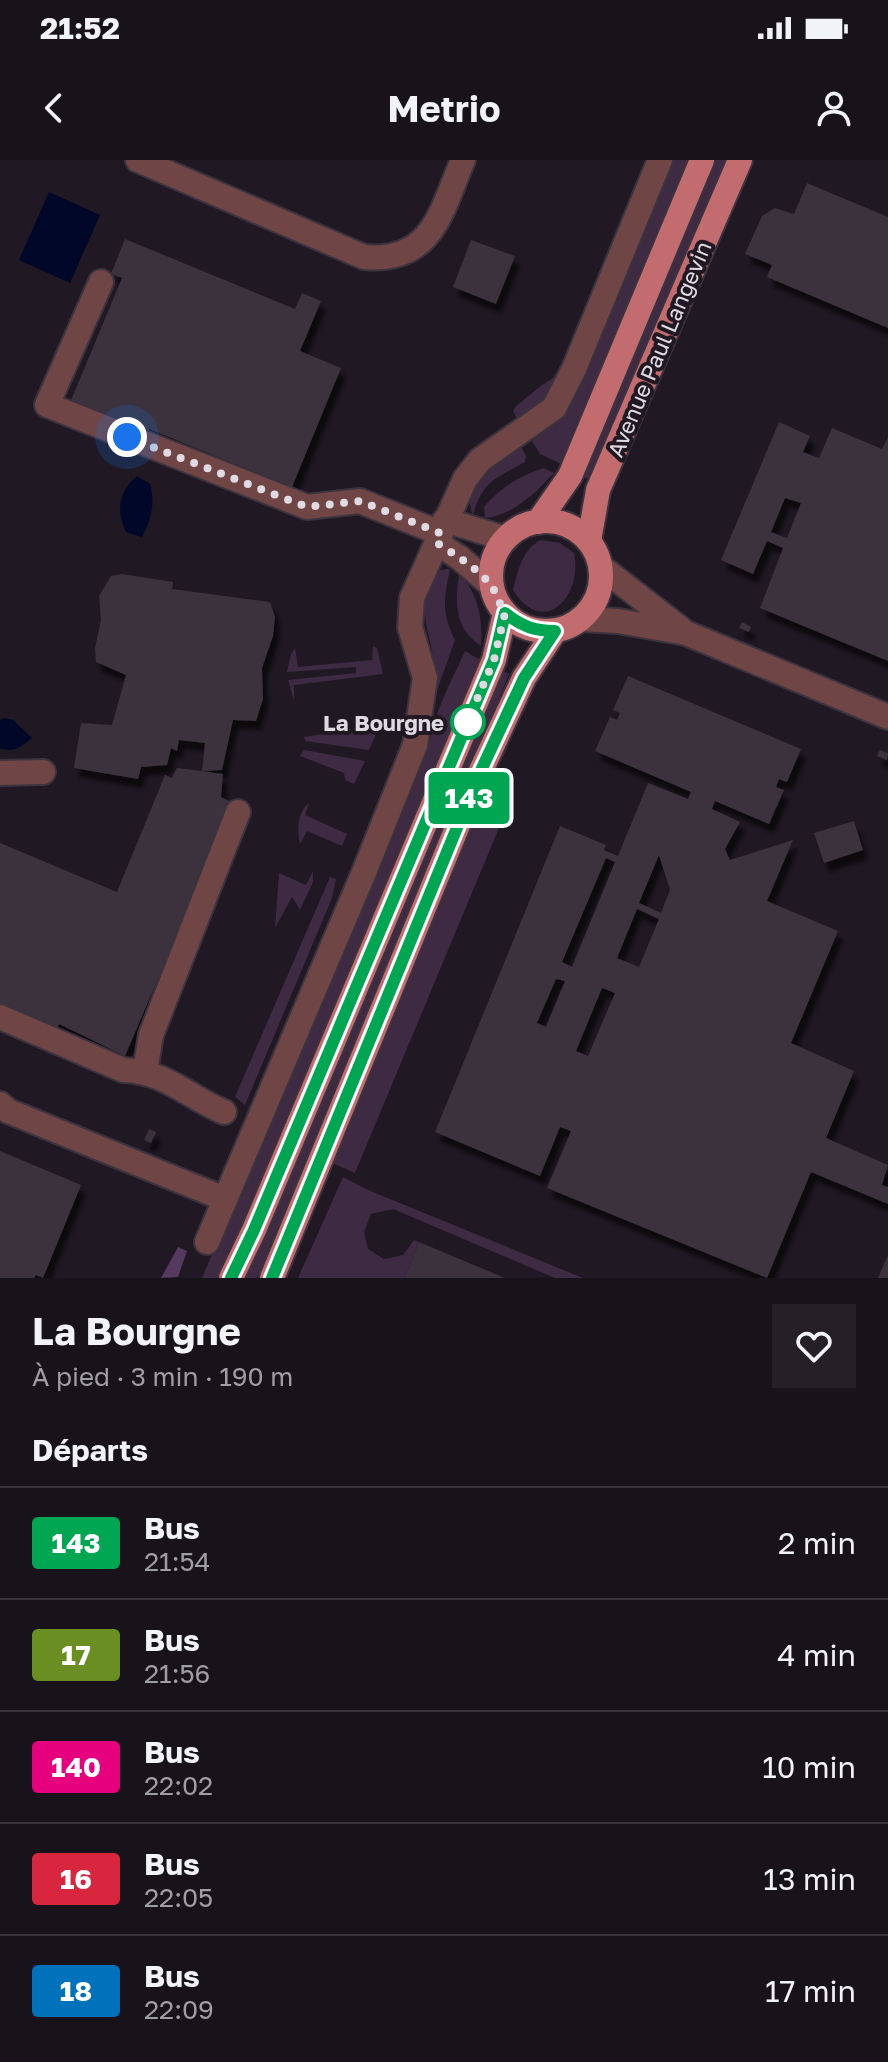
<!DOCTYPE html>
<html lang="fr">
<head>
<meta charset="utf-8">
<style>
  body { margin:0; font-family:"Golos Text",sans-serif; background:#252027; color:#f1f3f6; height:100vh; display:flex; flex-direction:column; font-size:30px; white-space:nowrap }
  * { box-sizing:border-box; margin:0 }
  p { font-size:26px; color:#9f9ea2 }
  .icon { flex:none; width:44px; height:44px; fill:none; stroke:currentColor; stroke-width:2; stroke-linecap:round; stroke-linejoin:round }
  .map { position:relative; height:1118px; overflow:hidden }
  .panel { display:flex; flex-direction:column; background:#18121a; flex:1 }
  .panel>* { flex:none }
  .badge { padding:0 16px; border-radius:6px; font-size:28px; line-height:52px }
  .you { position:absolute; width:40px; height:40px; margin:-20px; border:6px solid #fff; border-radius:50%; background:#1a73e8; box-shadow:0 0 0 12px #1a73e833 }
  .map>.badge { position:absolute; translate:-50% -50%; box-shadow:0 0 0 4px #fff }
  h2 { padding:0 32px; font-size:30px; line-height:72px }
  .round { display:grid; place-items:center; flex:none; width:84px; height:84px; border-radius:0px; background:#252027 }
  .headline { display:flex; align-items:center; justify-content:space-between; height:136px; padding:0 32px }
  h1 { font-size:38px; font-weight:700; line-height:60px }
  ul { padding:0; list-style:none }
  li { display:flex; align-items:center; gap:24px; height:112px; padding:0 32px; border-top:2px solid #363239 }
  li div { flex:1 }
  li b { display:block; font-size:30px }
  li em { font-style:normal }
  li .badge { min-width:88px; font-weight:700; text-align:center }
  .status { display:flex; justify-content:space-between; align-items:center; height:56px; padding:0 40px; background:#18121a; direction:ltr }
  .status svg { height:22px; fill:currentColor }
  header { display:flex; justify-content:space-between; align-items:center; height:104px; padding:0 32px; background:#18121a; font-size:36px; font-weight:700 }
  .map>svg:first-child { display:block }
  .green { fill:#3e2a43 }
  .forest { fill:#56395f }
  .water { fill:#000728 }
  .building { fill:#3b323e; fill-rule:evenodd; filter:url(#shadow) }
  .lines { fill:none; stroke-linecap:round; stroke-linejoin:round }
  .minor-casing { stroke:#3b333e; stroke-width:28 }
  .major-casing { stroke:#3b333e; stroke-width:28 }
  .minor { stroke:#6f4546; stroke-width:24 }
  .major { stroke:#c36c6f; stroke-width:24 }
  .line-casing { stroke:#fff; stroke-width:18 }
  .line { stroke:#00a651; stroke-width:12 }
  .walk { stroke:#e0dbe2; stroke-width:8; stroke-dasharray:0 14.4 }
  .stop-dot { fill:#fff; stroke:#00a651; stroke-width:4 }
  .labels { text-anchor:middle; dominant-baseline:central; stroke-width:8; stroke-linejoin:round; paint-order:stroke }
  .street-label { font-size:22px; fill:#e0dbe2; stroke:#201823 }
  .stop-label { font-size:22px; font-weight:bold; fill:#e0dbe2; stroke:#201823; text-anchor:end }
</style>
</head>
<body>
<div class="status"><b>21:52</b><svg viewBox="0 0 49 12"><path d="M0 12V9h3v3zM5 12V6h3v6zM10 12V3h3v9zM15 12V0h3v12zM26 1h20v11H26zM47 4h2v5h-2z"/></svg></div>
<header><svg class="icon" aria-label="back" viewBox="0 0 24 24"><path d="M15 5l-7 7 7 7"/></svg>Metrio<svg class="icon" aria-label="person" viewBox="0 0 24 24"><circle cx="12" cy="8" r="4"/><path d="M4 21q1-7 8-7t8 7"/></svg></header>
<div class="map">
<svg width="888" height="1118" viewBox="0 0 888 1118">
  <defs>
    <filter id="shadow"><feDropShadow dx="5" dy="9" stdDeviation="2" flood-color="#0009"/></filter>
  </defs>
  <rect width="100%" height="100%" fill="#201823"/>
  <!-- green -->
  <g class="green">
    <path d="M671,0H689L561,304L540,294L530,278Z"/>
    <path d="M713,0H729L589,319L582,317Z"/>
    <path d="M557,216L544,240L517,259L513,251L515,247L542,225Z"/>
    <path d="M521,286L526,296L525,302C495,319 483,320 473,355C458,319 496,302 521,286Z"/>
    <path d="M544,308L554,313C534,334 515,354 485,358L484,347C500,328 520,315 544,308Z"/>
    <path d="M541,380L560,383L574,393C583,436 544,479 513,430C518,411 522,389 541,380Z"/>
    <path d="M450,409C444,438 441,452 455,480L436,533C435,522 435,511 434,501C428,464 414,443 440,410Z"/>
    <path d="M459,414C478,431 483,461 481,486C454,468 455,443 459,414Z"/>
    <path d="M373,486L377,488L383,514L294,525V540L288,520L356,513V507L287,512L291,494L295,488L298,507L372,500Z"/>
    <path d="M465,491L480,500L465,541L221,1118H202L433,571C436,548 455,514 465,491Z"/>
    <path d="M503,511L509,514L257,1118H240L380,802Z"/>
    <path d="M380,565L369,590L305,581L304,577Z"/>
    <path d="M304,590L365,601L354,624L345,620L344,613L300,596Z"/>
    <path d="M309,643L305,655L347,674L342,686L307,671L300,684C297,671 297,652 309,643Z"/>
    <path d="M495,652L504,656L355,1013L330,1002L473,660Z"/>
    <path d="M313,711V722L300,750L292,737L275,768L279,713L306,725Z"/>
    <path d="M330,717L336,719L332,738L245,945L235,937Z"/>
    <path d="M343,1017L368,1030L583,1118H555L393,1049L371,1054L364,1072L368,1089L384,1099L403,1095L414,1080L419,1082L405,1118H298Z"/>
  </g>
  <!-- forest -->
  <path class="forest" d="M178,1087L187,1091L178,1117L161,1118Z"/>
  <!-- water -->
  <g class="water">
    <path d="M49,32L100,55L70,123L19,100Z"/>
    <path d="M137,316L150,324C155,343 152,359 142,377L126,372C116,351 118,332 137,316Z"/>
    <path d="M4,558L13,560L32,578C22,586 13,594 0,588V560Z"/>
  </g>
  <!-- building -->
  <g class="building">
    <path d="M807,23L888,57V168L767,117L772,105L745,94L762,56L775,48L794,54Z"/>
    <path d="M125,79L295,149L302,133L321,141L300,191L341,208L292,327L149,269L146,277L69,245L122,118L111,114Z"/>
    <path d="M471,80L515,96L496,144L453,127Z"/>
    <path d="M779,262L810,276L803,292L819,298L832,268L882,289L888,277V501L760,448L783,388L767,381L753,414L721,400ZM785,338L801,343L787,378L771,372Z"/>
    <path d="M122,414L173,422L172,429L270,442L275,457L273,476L262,508L263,539L256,561L233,560L222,610L202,611L223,614L221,637L233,643L125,896L59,864L54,876L0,854V683L117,732L165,615L172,618L177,608L202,611L205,583L179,580L177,591L171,588L167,605L141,607L138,619L74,608L81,563L112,565L126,515L96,502L95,488L101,460L99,436L111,416Z"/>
    <path d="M742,462L751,467L749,472L739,468Z"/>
    <path d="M628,516L801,589L787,622L779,619L776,627L784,630L769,664L715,641L712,649L740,662L725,689L730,700L793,680L767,741L838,771L791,883L854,911L826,978L888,1005L882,1025L888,1027V1044L811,1012L767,1118L547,1028L571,971L560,967L540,1016L435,972L560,666L606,685L604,690L618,696L648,623L688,639L691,632L595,591L610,557L617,560L620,553L613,550ZM659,695L670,730L661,753L639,743ZM606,698L615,702L572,807L562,802ZM637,749L659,759L639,807L617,798ZM556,819L565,821L546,867L537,863ZM602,828L615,833L588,896L576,891Z"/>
    <path d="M880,590L888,593L887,600L877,596Z"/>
    <path d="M854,661L863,690L824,703L814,673Z"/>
    <path d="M149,969L156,972L151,983L144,980Z"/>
    <path d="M0,991L81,1025L43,1118L36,1115L34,1118H0Z"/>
    <path d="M419,1082L505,1118H405Z"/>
    <path d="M888,1095V1118H878Z"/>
  </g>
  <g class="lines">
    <defs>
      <g id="minor">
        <path d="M138,0L364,97C433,103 441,51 463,0"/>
        <path d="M101,122L47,245L307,347L360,341L440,373"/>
        <path d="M445,360L506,379"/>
        <path d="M437,383L460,398L491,425"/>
        <path d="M601,407L681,469"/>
        <path d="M581,459L618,461L686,473L888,557"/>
        <path d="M0,613L43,612"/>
        <path d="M0,857L123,910C165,911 188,937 224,952"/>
        <path d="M145,911L151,875L238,652"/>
        <path d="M0,944L8,951L225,1039"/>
        <path d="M207,1082L365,710L415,585L425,518L410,467L412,438L465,319L480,300L554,248L574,209L660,0"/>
      </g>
      <g id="major">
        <circle cx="546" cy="416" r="55"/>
        <path d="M538,362L570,316L702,0"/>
        <path d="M589,381L598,330L740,0"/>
        <path d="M231,1118L254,1070L494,500L505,453"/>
        <path d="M272,1118L477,619L524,518L555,471"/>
      </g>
    </defs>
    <!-- minor casing -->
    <use href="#minor" class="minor-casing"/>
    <!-- major casing -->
    <use href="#major" class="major-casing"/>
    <!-- minor -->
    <use href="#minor" class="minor"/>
    <!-- major -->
    <use href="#major" class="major"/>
  </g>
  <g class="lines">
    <defs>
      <path id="line" d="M231,1118L254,1070L494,500L505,453C521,466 534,471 555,471L524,518L477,619L272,1118"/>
    </defs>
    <!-- line casing -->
    <use href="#line" class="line-casing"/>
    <!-- line -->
    <use href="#line" class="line"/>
    <!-- walk -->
    <path class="walk" d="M127,277L307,347L360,341L440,373L437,383C454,394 476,407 490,424C496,431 499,444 505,453L494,500L465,567L468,562"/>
  </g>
  <!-- markers -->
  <circle class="stop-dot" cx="468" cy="562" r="16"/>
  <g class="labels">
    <!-- street labels -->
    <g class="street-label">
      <text transform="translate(659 189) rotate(-67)">Avenue Paul Langevin</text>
    </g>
    <!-- stop labels -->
    <g class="stop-label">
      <text x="444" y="562">La Bourgne</text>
    </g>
  </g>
</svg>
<div class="you" style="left:127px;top:277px"></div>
<b class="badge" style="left:469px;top:638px;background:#00a651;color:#fff">143</b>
</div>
<section class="panel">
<div class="headline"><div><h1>La Bourgne</h1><p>À pied · 3 min · 190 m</p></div><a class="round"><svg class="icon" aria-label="heart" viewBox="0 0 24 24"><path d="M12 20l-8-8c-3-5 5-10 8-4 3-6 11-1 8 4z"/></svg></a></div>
<h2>Départs</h2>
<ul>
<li><span class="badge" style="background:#00a651;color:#fff">143</span><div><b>Bus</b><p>21:54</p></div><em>2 min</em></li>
<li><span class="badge" style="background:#6b8e23;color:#fff">17</span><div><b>Bus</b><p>21:56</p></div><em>4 min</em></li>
<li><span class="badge" style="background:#e6007e;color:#fff">140</span><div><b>Bus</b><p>22:02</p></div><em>10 min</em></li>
<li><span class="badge" style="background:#d7263d;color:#fff">16</span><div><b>Bus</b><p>22:05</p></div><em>13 min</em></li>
<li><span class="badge" style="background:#0072bc;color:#fff">18</span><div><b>Bus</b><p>22:09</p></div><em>17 min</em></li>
</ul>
</section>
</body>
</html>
